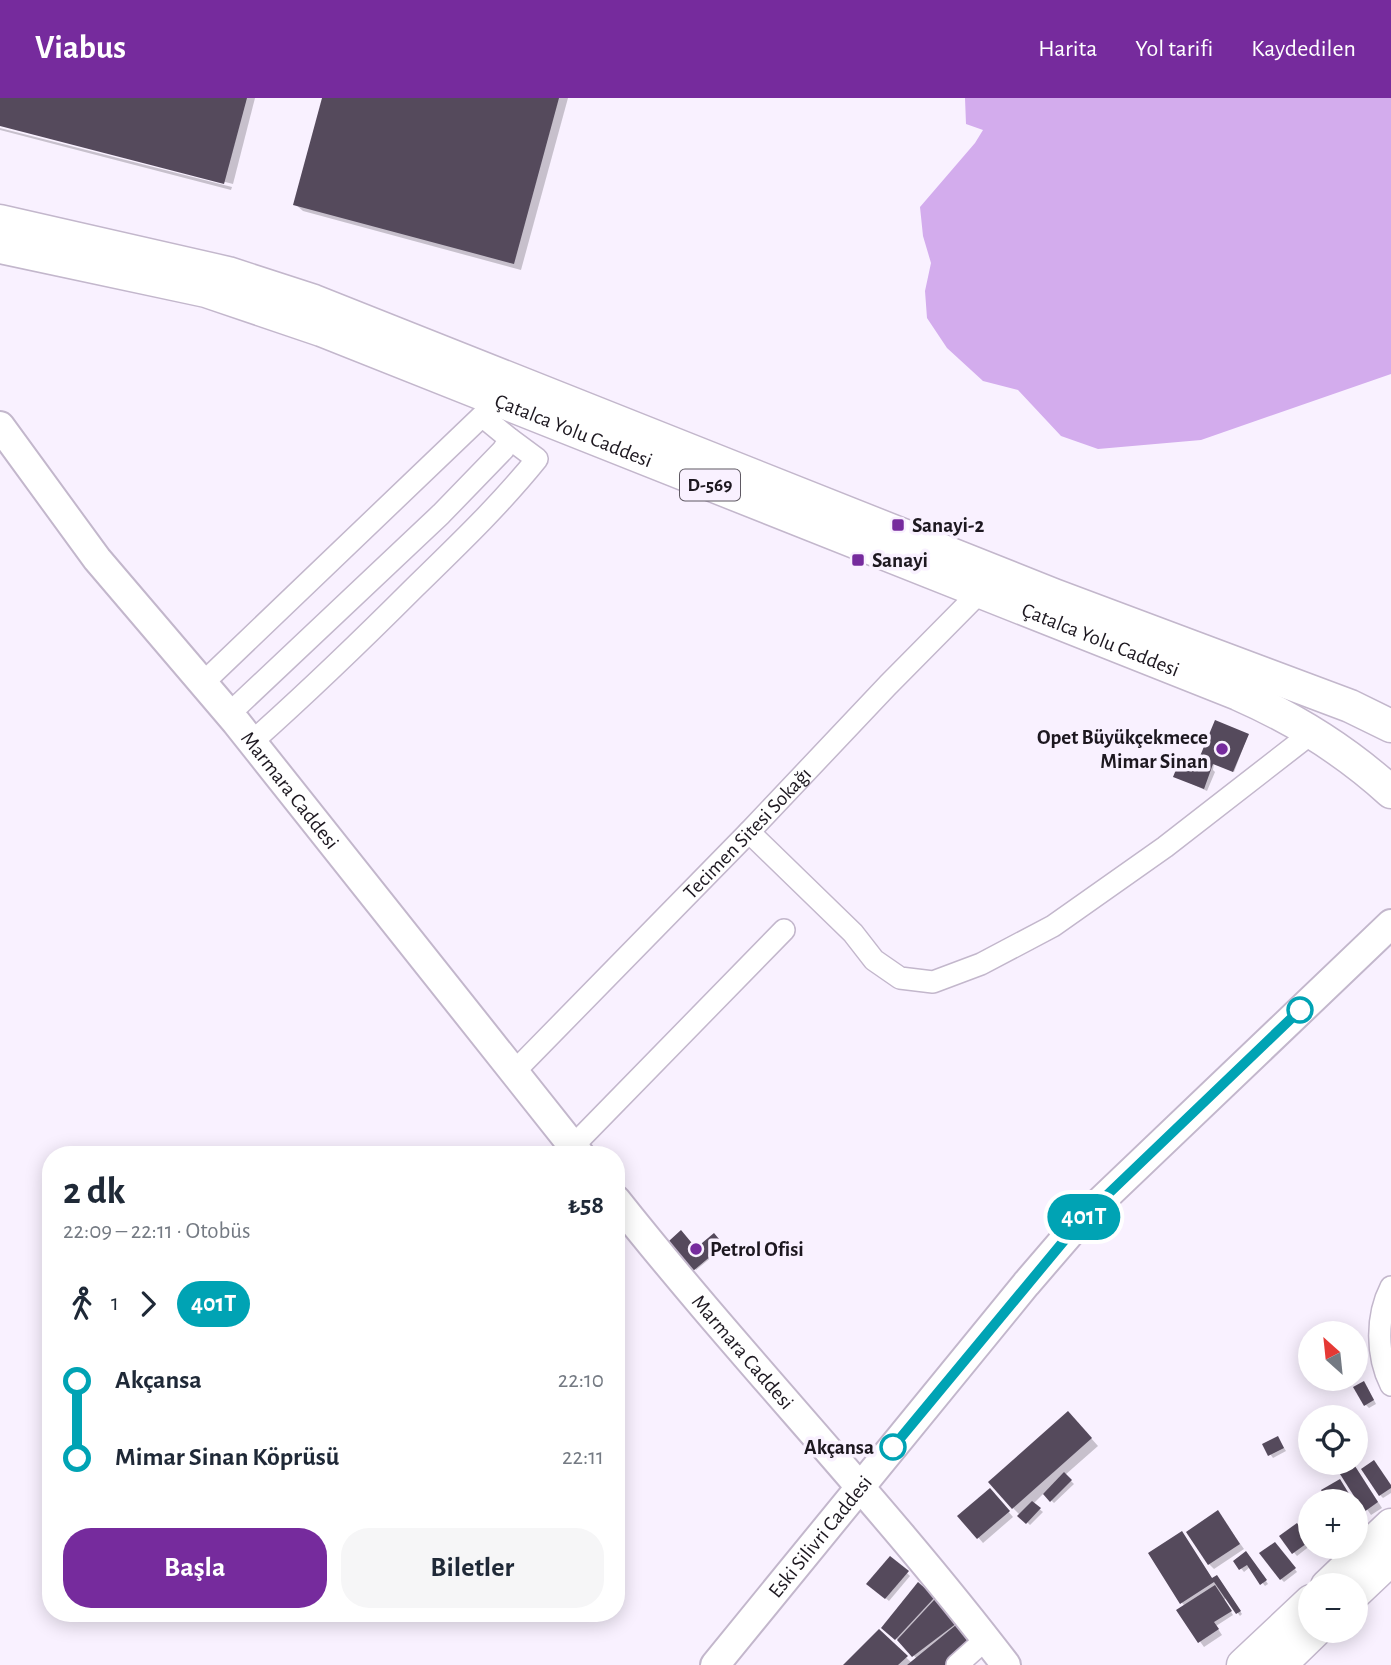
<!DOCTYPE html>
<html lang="tr">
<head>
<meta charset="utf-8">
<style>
  body { margin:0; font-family:"Alegreya Sans",sans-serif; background:#f6f6f7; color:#1f2937; height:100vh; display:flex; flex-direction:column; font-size:26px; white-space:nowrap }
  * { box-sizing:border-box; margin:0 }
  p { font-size:23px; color:#747a83 }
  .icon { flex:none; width:38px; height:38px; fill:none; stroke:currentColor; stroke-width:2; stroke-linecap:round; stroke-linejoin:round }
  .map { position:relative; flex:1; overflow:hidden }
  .details { position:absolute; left:42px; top:1048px; width:583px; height:476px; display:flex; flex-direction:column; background:#fff; border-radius:28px; box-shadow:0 4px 18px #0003 }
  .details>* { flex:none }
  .badge { padding:0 14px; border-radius:23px; font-size:24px; line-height:46px }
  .needle { width:46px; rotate:333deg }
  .fabs { position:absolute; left:1298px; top:1223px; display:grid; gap:14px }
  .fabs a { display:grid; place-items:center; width:70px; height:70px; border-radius:50%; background:#fff; box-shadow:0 4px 18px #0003; font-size:35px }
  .map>.badge { position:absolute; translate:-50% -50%; box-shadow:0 0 0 4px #fff }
  .legs { display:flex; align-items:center; gap:10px; height:77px; padding:0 21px; font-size:23px }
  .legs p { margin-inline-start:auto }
  .summary { display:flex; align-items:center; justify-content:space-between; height:119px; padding:0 21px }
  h1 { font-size:38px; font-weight:700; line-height:52px }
  .button { display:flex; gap:14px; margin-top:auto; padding:14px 21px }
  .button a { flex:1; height:80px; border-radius:28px; background:#762b9d; color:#fff; font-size:28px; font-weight:700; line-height:80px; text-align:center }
  .button a+a { background:#f6f6f7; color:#1f2937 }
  ul { padding:0 21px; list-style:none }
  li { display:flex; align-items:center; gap:24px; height:77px; font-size:26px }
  li i { display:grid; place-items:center; width:10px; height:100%; margin:0 9px; background:currentColor }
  li i::after { content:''; width:18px; height:18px; margin:-9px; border:5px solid; border-radius:50%; background:#fff }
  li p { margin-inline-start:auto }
  li:first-child i { background:linear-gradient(#0000 50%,currentColor 0) }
  li:last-child i { background:linear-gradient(currentColor 50%,#0000 0) }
  header { display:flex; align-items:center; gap:42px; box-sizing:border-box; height:98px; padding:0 35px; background:#762b9d; color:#fff }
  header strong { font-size:33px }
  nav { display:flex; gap:38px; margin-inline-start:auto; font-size:24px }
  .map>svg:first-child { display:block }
  .water { fill:#d3aced }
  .shadow { fill:#0003 }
  .building { fill:#554a5c }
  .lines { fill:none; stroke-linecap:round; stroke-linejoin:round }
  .minor-casing { stroke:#c3b7cc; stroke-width:24 }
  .major-casing { stroke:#c3b7cc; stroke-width:32 }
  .highway-casing { stroke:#c3b7cc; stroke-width:35 }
  .minor { stroke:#fff; stroke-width:21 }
  .major { stroke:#fff; stroke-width:28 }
  .highway { stroke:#fff; stroke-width:32 }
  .line-1-casing { stroke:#fff; stroke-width:16 }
  .line-1 { stroke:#00a3b4; stroke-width:10 }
  .poi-dot { fill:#762b9d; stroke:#f9f1ff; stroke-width:2.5 }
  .stop-1-dot { fill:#fff; stroke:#00a3b4; stroke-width:3.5 }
  .labels { text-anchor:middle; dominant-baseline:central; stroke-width:7; stroke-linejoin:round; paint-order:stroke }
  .shield { fill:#f9f1ff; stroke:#5f5963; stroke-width:2 }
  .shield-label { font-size:19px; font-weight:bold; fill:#1d1820 }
  .street-label { font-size:21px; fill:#1d1820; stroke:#f9f1ff }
  .poi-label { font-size:21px; font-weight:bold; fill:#1d1820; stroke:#f9f1ff; text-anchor:start }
  .stop-label { font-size:21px; font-weight:bold; fill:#1d1820; stroke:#f9f1ff; text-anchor:end }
</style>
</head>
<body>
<header>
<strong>Viabus</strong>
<nav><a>Harita</a><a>Yol tarifi</a><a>Kaydedilen</a></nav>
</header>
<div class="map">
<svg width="1391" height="1567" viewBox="0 0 1391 1567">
  <rect width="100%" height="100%" fill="#f9f1ff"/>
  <!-- water -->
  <path class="water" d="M965,0H1391V276L1201,342L1098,351L1061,338L1018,292L983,283L947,250L927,220L925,193L931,165L923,138L920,109L975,45L983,32L966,26Z"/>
  <!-- shadow -->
  <g class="shadow">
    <path d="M0,0H255L233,86L0,26Z"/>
    <path d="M324,0H568L521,172L303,113L295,106Z"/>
    <path d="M0,30L232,89L231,92L0,32Z"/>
    <path d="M1248,637L1234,674L1214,665L1213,672L1215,674L1207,693L1175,678L1205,668Z"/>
    <path d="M714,1137L724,1149L696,1172L671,1143L696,1152Z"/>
    <path d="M1367,1289L1376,1306L1369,1310L1366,1307Z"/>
    <path d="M1075,1322L1098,1348L1065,1377L1074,1386L1054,1405L1044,1395L1033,1406L1043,1414L1030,1427L1013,1410Z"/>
    <path d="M1278,1340L1286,1353L1273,1360L1264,1347Z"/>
    <path d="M1335,1365H1353L1382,1410L1371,1417Z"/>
    <path d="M1391,1388V1395L1383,1400L1380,1397Z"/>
    <path d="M995,1398L1013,1419L983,1445L960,1418Z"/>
    <path d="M1218,1415L1244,1451L1214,1471L1209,1466Z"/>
    <path d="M1300,1430L1311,1447L1297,1458L1281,1439Z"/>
    <path d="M1182,1435L1213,1482H1220L1242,1516L1240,1518L1237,1514L1226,1500L1224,1502L1233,1517L1216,1528L1222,1537L1204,1549L1178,1513L1185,1508L1182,1505Z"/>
    <path d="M1278,1449L1297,1474L1284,1484L1281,1481Z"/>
    <path d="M1249,1459L1268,1486L1265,1488L1250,1469L1244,1474L1235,1463Z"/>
    <path d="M891,1460L910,1478L889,1503L869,1486Z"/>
    <path d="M934,1500L974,1547L952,1567H846L879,1534L912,1565L917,1561L901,1544L889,1535Z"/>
  </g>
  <!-- building -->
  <g class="building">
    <path d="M0,0H247L224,86L0,28Z"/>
    <path d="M322,0H559L514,166L293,107Z"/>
    <path d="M1215,622L1249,636L1233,674L1213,666L1204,691L1173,679L1182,657L1198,663Z"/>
    <path d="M681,1132L696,1150L714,1135L724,1147L693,1173L669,1143Z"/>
    <path d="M1364,1283L1374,1302L1364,1308L1353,1289Z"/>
    <path d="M1068,1313L1092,1340L1012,1411L988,1384Z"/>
    <path d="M1278,1338L1284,1350L1268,1358L1262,1346Z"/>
    <path d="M1374,1362L1391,1387V1390L1379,1398L1361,1371Z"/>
    <path d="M1333,1365H1353L1378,1404L1364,1414Z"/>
    <path d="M1064,1374L1072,1382L1050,1404L1043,1396Z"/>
    <path d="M1340,1381L1354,1404H1328L1321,1392Z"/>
    <path d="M990,1390L1010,1413L977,1441L957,1418Z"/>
    <path d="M1032,1403L1041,1410L1026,1426L1017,1418Z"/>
    <path d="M1311,1409V1426L1303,1415Z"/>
    <path d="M1218,1412L1240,1446L1208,1467L1186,1434Z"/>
    <path d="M1297,1425L1310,1443L1292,1456L1279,1438Z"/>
    <path d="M1182,1433L1212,1480L1217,1477L1241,1513L1236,1516L1214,1484L1180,1506L1148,1455Z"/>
    <path d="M1275,1444L1296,1470L1280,1482L1259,1455Z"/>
    <path d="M1246,1453L1267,1482L1260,1487L1247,1467L1239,1472L1233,1463Z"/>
    <path d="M890,1458L909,1473L885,1501L866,1486Z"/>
    <path d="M918,1484L935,1499L895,1542L881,1530Z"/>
    <path d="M1215,1487L1232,1513L1214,1524L1219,1531L1198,1545L1176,1512Z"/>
    <path d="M935,1501L957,1525L912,1559L897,1542Z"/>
    <path d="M956,1527L970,1541L948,1560L950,1563L945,1567H907Z"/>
    <path d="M879,1531L908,1558L898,1567H843Z"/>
  </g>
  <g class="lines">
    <defs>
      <g id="minor">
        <path d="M203,585L482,318L510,341L503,352L441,416L229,616"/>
        <path d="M252,644C308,594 362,542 415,489C457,448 500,407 537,361L510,341"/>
        <path d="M749,734L853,835L874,862L900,880L933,884L981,866L1053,828L1165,749L1313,634"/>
        <path id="s1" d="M514,974L749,734L888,587L981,493"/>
        <path d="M573,1048L784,832"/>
        <path d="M1391,1189C1376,1218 1376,1257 1391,1287"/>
        <path d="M957,1567L986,1541"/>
      </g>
      <g id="major">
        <path id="s2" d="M0,328L97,461L236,624L580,1057"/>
        <path id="s3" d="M616,1102C742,1261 883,1406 1006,1567"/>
        <path id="s4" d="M715,1567L1026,1186L1082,1121L1391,826"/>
      </g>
      <g id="highway">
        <path d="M0,123L228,175L314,203L1054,497L1350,608L1391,628"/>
        <path id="s5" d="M0,149L206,193L321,232L1238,596C1295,621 1345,652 1391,694"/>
        <path d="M1327,1488L1391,1427"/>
        <path d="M1356,1494L1391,1461"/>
        <path d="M1243,1567L1311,1503"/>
        <path d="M1280,1567L1315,1533"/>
      </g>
    </defs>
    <!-- minor casing -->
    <use href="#minor" class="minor-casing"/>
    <!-- major casing -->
    <use href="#major" class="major-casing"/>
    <!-- highway casing -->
    <use href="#highway" class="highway-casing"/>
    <!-- minor -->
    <use href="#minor" class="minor"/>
    <!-- major -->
    <use href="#major" class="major"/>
    <!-- highway -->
    <use href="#highway" class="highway"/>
  </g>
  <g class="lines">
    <defs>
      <path id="line-1" d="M893,1349L1082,1121L1300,912"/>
    </defs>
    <!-- line-1 casing -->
    <use href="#line-1" class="line-1-casing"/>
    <!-- line-1 -->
    <use href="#line-1" class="line-1"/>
  </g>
  <!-- markers -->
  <g class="poi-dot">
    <rect x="891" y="420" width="14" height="14" rx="3.5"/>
    <rect x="851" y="455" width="14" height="14" rx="3.5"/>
    <circle cx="1222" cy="651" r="7"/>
    <circle cx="696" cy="1151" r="7"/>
  </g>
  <g class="stop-1-dot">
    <circle cx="1300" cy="912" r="12"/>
    <circle cx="893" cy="1349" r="12"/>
  </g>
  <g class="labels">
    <!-- shield labels -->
    <rect class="shield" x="680" y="371.5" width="60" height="31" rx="5"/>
    <g class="shield-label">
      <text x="710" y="387">D-569</text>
    </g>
    <!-- street labels -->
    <g class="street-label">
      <text stroke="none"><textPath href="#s5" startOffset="604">Çatalca Yolu Caddesi</textPath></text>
      <text stroke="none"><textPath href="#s5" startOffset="1171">Çatalca Yolu Caddesi</textPath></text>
      <text stroke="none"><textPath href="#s2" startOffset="466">Marmara Caddesi</textPath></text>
      <text stroke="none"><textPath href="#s1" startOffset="334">Tecimen Sitesi Sokağı</textPath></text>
      <text stroke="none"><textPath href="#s3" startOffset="198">Marmara Caddesi</textPath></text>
      <text stroke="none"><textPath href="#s4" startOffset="166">Eski Silivri Caddesi</textPath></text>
    </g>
    <!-- poi labels -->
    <g class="poi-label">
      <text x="912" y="427">Sanayi-2</text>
      <text x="872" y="462">Sanayi</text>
      <text x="1208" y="639" text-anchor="end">Opet Büyükçekmece<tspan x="1208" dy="24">Mimar Sinan</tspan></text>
      <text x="710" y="1151">Petrol Ofisi</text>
    </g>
    <!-- stop labels -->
    <g class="stop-label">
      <text x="874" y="1349">Akçansa</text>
    </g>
  </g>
</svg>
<div class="fabs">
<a><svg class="needle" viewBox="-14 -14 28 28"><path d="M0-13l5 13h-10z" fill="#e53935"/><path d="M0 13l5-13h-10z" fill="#747a83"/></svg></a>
<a><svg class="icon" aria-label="locate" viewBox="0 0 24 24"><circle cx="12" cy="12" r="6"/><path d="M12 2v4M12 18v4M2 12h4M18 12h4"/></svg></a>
<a>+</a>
<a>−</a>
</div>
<b class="badge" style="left:1084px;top:1119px;background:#00a3b4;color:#fff">401T</b>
<section class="details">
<div class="summary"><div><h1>2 dk</h1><p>22:09 – 22:11 · Otobüs</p></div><b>₺58</b></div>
<div class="legs"><svg class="icon" aria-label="walk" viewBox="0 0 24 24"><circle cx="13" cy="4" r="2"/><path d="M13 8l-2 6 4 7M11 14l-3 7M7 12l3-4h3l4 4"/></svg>1<svg class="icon" aria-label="forward" viewBox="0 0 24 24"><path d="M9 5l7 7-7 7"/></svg><b class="badge" style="background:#00a3b4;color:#fff">401T</b></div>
<ul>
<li><i style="color:#00a3b4"></i><b>Akçansa</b><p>22:10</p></li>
<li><i style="color:#00a3b4"></i><b>Mimar Sinan Köprüsü</b><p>22:11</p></li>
</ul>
<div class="button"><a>Başla</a><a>Biletler</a></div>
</section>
</div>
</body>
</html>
